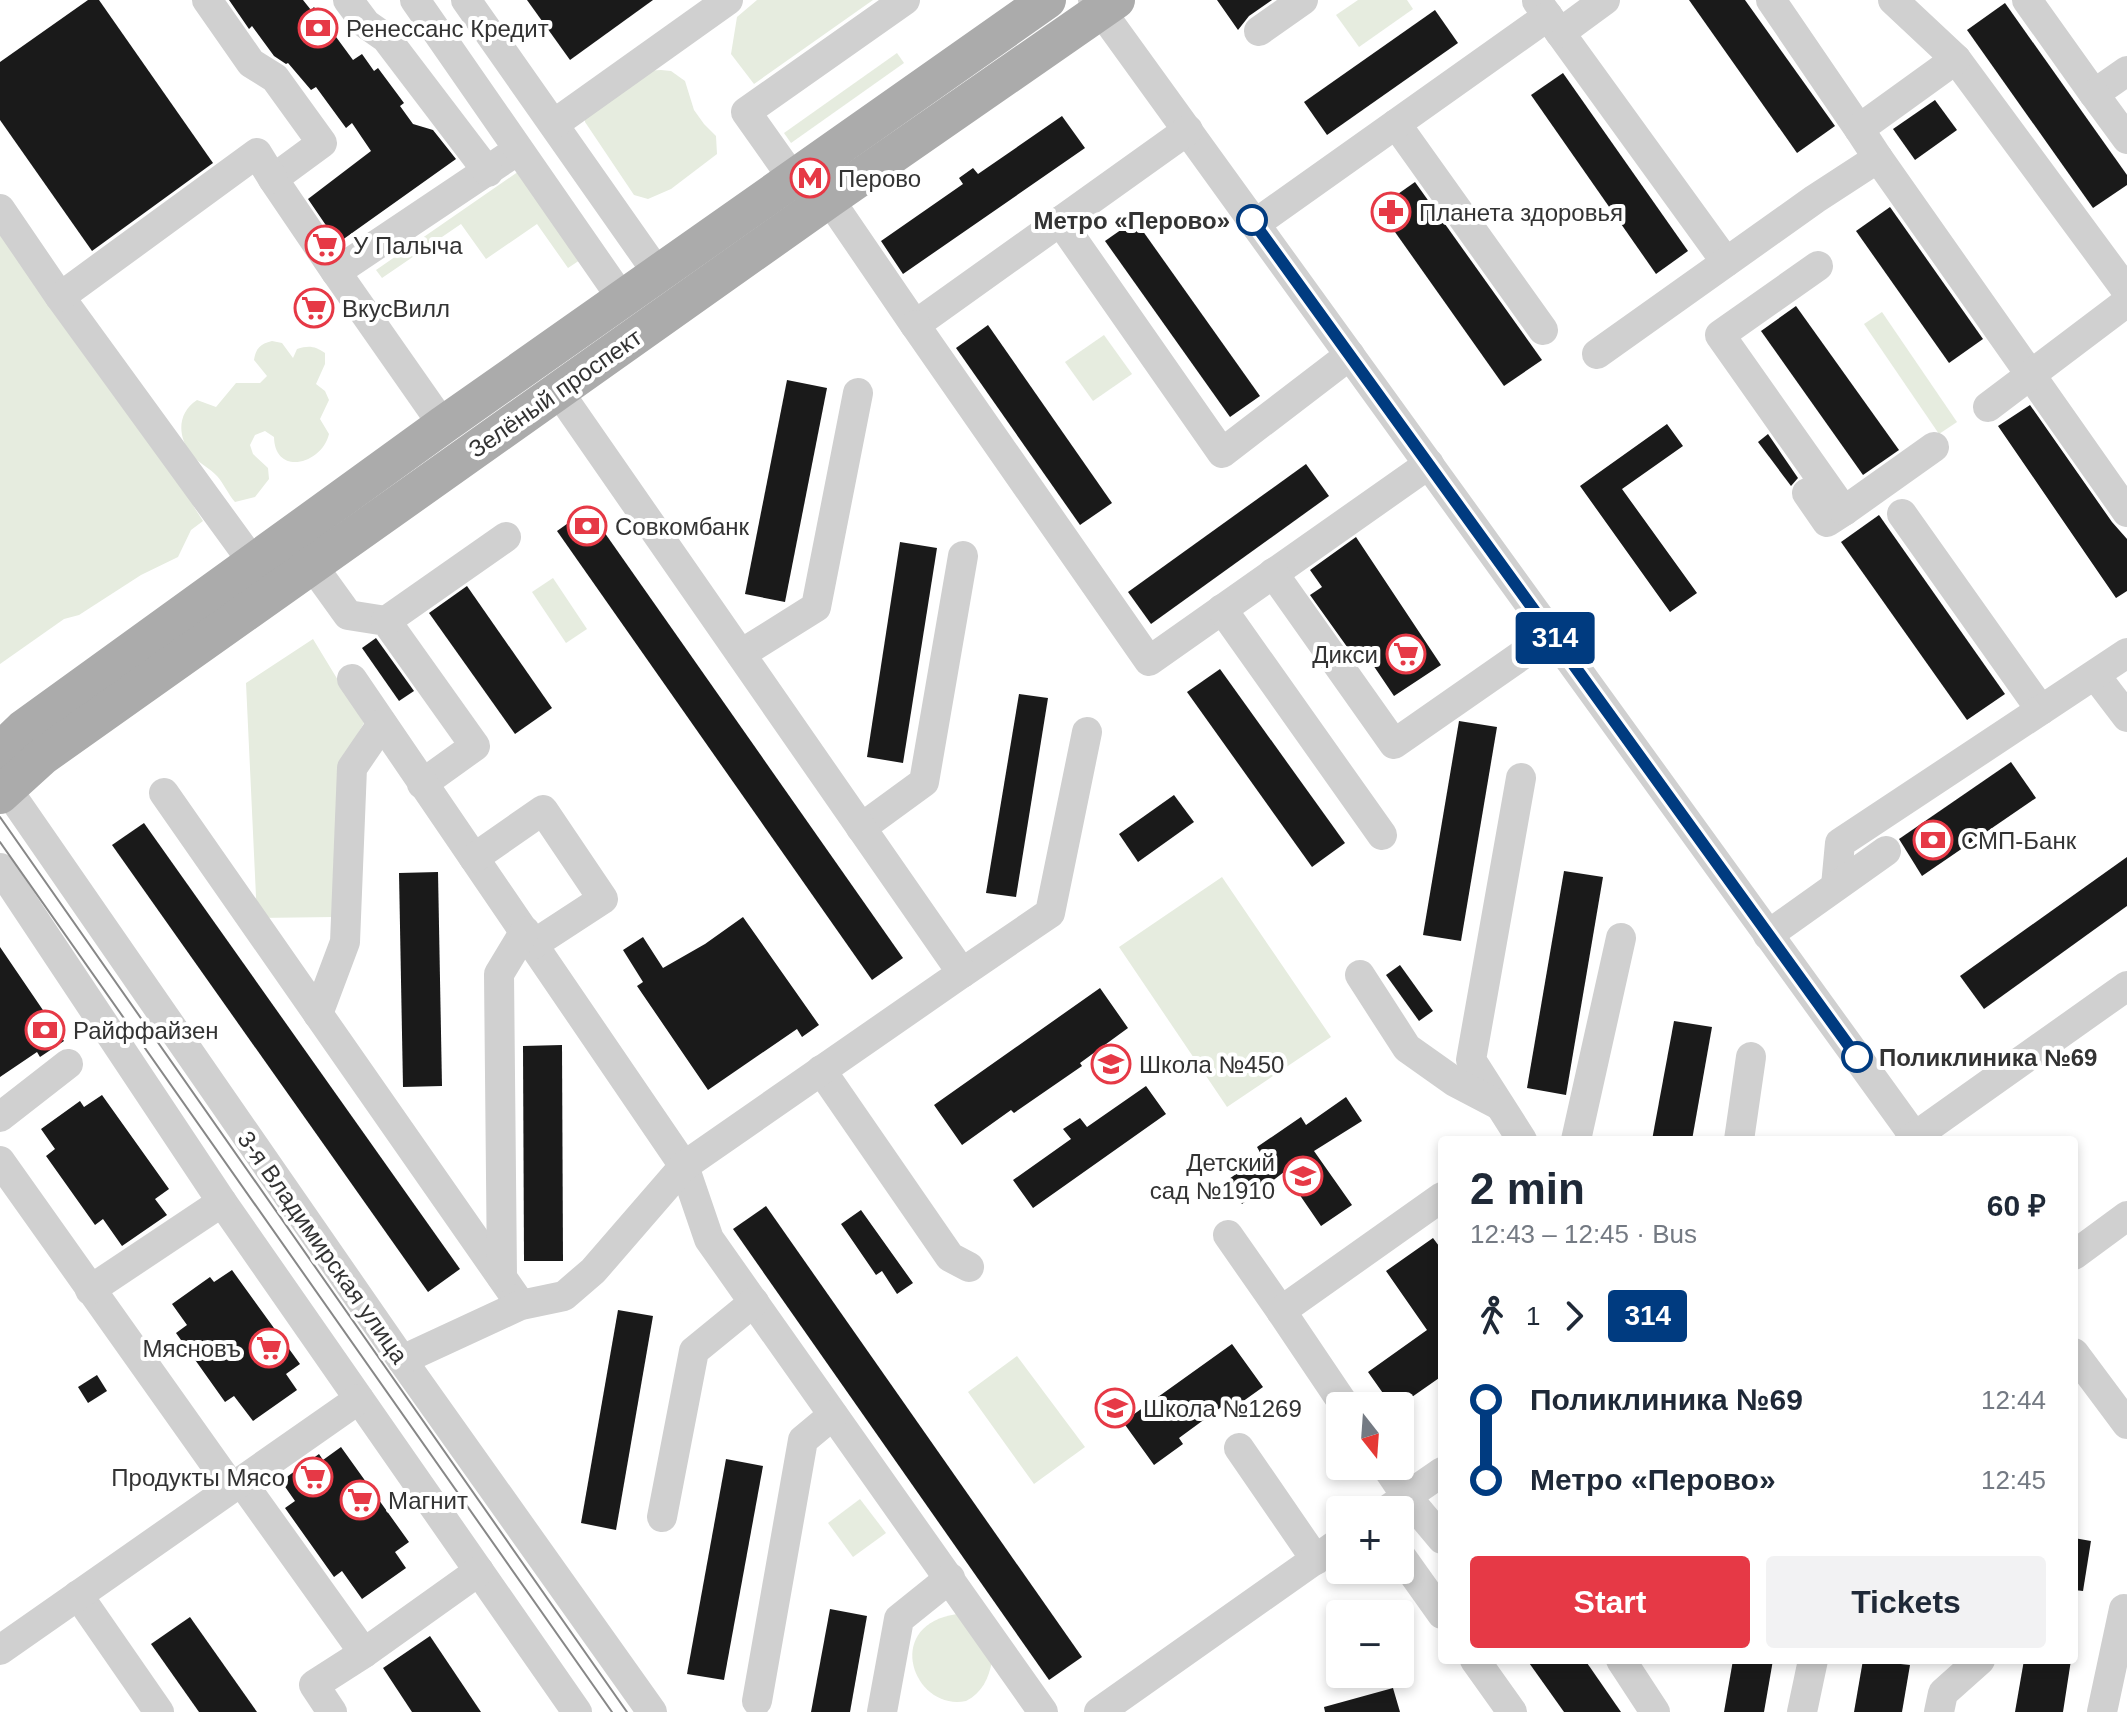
<!DOCTYPE html>
<html lang="en">
<head>
<meta charset="utf-8">
<style>
  body { margin:0; font-family:Arial,sans-serif; background:#f2f2f3; color:#1f2937; height:100vh; display:flex; flex-direction:column; font-size:30px; white-space:nowrap }
  * { box-sizing:border-box; margin:0 }
  p { font-size:26px; color:#747a83 }
  .icon { flex:none; width:44px; height:44px; fill:none; stroke:currentColor; stroke-width:2; stroke-linecap:round; stroke-linejoin:round }
  .map { position:relative; flex:1; overflow:hidden }
  .sheet { position:absolute; left:1438px; top:1136px; width:640px; height:528px; display:flex; flex-direction:column; background:#fff; border-radius:8px; box-shadow:0 4px 12px #0003 }
  .sheet>* { flex:none }
  .badge { padding:0 16px; border-radius:6px; font-size:28px; line-height:52px }
  .needle { width:52px; rotate:163deg }
  .tools { position:absolute; left:1326px; top:1392px; display:grid; gap:16px }
  .tools a { display:grid; place-items:center; width:88px; height:88px; border-radius:8px; background:#fff; box-shadow:0 4px 12px #0003; font-size:40px }
  .map>.badge { position:absolute; translate:-50% -50%; box-shadow:0 0 0 4px #fff }
  .legs { display:flex; align-items:center; gap:12px; height:88px; padding:0 32px; font-size:26px }
  .legs p { margin-inline-start:auto }
  .overview { display:flex; align-items:center; justify-content:space-between; height:136px; padding:0 32px }
  h1 { font-size:44px; font-weight:600; line-height:60px }
  .cta { display:flex; gap:16px; margin-top:auto; padding:16px 32px }
  .cta a { flex:1; height:92px; border-radius:8px; background:#e63946; color:#fff; font-size:32px; font-weight:600; line-height:92px; text-align:center }
  .cta a+a { background:#f2f2f3; color:#1f2937 }
  ul { padding:0 32px; list-style:none }
  li { display:flex; align-items:center; gap:28px; height:80px; font-size:30px }
  li i { display:grid; place-items:center; width:12px; height:100%; margin:0 10px; background:currentColor }
  li i::after { content:''; width:20px; height:20px; margin:-10px; border:6px solid; border-radius:50%; background:#fff }
  li p { margin-inline-start:auto }
  li:first-child i { background:linear-gradient(#0000 50%,currentColor 0) }
  li:last-child i { background:linear-gradient(currentColor 50%,#0000 0) }
  .map>svg:first-child { display:block }
  .green { fill:#e6ecdf }
  .building { fill:#1a1a1a }
  .lines { fill:none; stroke-linecap:round; stroke-linejoin:round }
  .minor { stroke:#d0d0d0; stroke-width:30 }
  .major { stroke:#ababab; stroke-width:38 }
  .tram { stroke:#888; stroke-width:2 }
  .line-1-casing { stroke:#fff; stroke-width:18 }
  .line-1 { stroke:#003b80; stroke-width:12 }
  .stop-1-dot { fill:#fff; stroke:#003b80; stroke-width:4 }
  .labels { text-anchor:middle; dominant-baseline:central; stroke-width:8; stroke-linejoin:round; paint-order:stroke }
  .poi-label { font-size:24px; fill:#333; stroke:#fff; text-anchor:start }
  .stop-label { font-size:24px; font-weight:bold; fill:#333; stroke:#fff; text-anchor:end }
  .street-label { font-size:24px; fill:#333; stroke:#fff }
</style>
</head>
<body>
<div class="map">
<svg width="2127" height="1712" viewBox="0 0 2127 1712">
  <rect width="100%" height="100%" fill="#fff"/>
  <!-- green -->
  <g class="green">
    <path d="M757,0H873L754,84L731,54L737,17Z"/>
    <path d="M1358,0H1407L1413,9L1359,47L1336,15Z"/>
    <path d="M897,53L904,63L791,143L784,133Z"/>
    <path d="M661,70L671,71L685,81L694,110L704,124L716,136L717,154L671,189L648,199L634,195L585,122V115L644,71Z"/>
    <path d="M522,169L583,258L568,268L537,224L486,259L461,224L382,278L376,270Z"/>
    <path d="M0,232L189,487L194,507L203,521L191,530L178,557L141,575L79,615L64,619L0,664Z"/>
    <path d="M1882,312L1957,422L1939,434L1864,324Z"/>
    <path d="M1104,335L1132,374L1093,401L1065,362Z"/>
    <path d="M272,341L282,343L293,358L297,349C309,345 315,346 325,353V364L316,384L325,391L329,400L320,419L329,434C322,464 275,477 274,437L265,431L255,435L250,445L253,454L268,468L269,479L255,497L235,502C228,494 224,484 217,476C210,468 198,463 192,455C177,437 177,413 197,400L216,407L236,383H260L267,376L254,360C256,348 260,344 272,341Z"/>
    <path d="M553,578L587,629L566,643L532,592Z"/>
    <path d="M313,639L364,723L338,767L335,917L257,918L246,683Z"/>
    <path d="M1222,877L1331,1037L1227,1107L1119,947Z"/>
    <path d="M1017,1356L1085,1447L1034,1484L968,1392Z"/>
    <path d="M860,1499L886,1533L853,1557L828,1523Z"/>
    <path d="M957,1614L992,1661C989,1678 982,1693 966,1701C914,1712 881,1625 957,1614Z"/>
  </g>
  <!-- building -->
  <g class="building">
    <path d="M88,0H99L213,163L92,251L0,120V62Z"/>
    <path d="M229,0H303L311,10L314,7L353,60L362,54L374,71L378,68L404,103L400,106L413,124L433,130L456,159L338,243L308,199L371,151L352,123L346,128L316,87L311,90L288,63L286,64L274,56L252,26L249,29Z"/>
    <path d="M527,0H653L570,60Z"/>
    <path d="M1217,0H1272L1249,16L1238,30Z"/>
    <path d="M1689,0H1745L1835,126L1797,153Z"/>
    <path d="M2005,3L2127,175V185L2093,208L1967,30Z"/>
    <path d="M1435,10L1458,43L1327,135L1304,102Z"/>
    <path d="M1563,73L1688,251L1656,274L1531,95Z"/>
    <path d="M1935,100L1957,130L1915,160L1893,129Z"/>
    <path d="M1062,116L1085,148L903,274L881,241L963,184L959,178L973,168L978,174Z"/>
    <path d="M1415,182L1542,360L1504,386L1378,208Z"/>
    <path d="M1890,207L1983,339L1949,363L1856,231Z"/>
    <path d="M1135,220L1260,396L1230,417L1105,241Z"/>
    <path d="M1796,306L1899,450L1863,475L1761,331Z"/>
    <path d="M988,325L1112,503L1080,525L956,348Z"/>
    <path d="M787,380L827,388L785,602L745,594Z"/>
    <path d="M2030,405L2112,522L2127,539V591L2116,598L1998,426Z"/>
    <path d="M1667,424L1683,446L1622,489L1697,593L1670,612L1580,486Z"/>
    <path d="M1768,434L1798,478L1791,486L1758,442Z"/>
    <path d="M1306,464L1329,496L1151,624L1128,592Z"/>
    <path d="M588,509L903,958L872,980L557,531Z"/>
    <path d="M1879,515L2005,694L1967,720L1841,542Z"/>
    <path d="M1356,537L1441,665L1394,696L1369,659L1360,665L1310,595L1322,587L1310,570Z"/>
    <path d="M900,542L937,548L903,763L867,757Z"/>
    <path d="M467,586L552,708L515,734L429,613Z"/>
    <path d="M376,638L414,691L399,701L362,648Z"/>
    <path d="M1220,669L1345,843L1312,867L1187,692Z"/>
    <path d="M1019,694L1048,698L1016,897L986,893Z"/>
    <path d="M1459,721L1497,727L1461,941L1423,935Z"/>
    <path d="M2011,762L2036,798L1922,876L1899,839Z"/>
    <path d="M1174,795L1194,822L1138,862L1119,834Z"/>
    <path d="M144,823L460,1269L428,1292L112,845Z"/>
    <path d="M2127,857V906L1984,1009L1960,976Z"/>
    <path d="M1564,871L1603,877L1566,1095L1527,1088Z"/>
    <path d="M438,872L442,1086L403,1087L399,873Z"/>
    <path d="M743,917L819,1025L802,1037L797,1029L708,1090L637,986L643,982L623,950L643,937L663,968L705,944Z"/>
    <path d="M0,947L64,1041L40,1057L37,1052L0,1077Z"/>
    <path d="M1400,965L1433,1011L1419,1021L1386,975Z"/>
    <path d="M1100,988L1128,1028L1080,1063L1082,1066L1014,1113L1011,1110L962,1145L934,1105Z"/>
    <path d="M1674,1021L1712,1027L1692,1140H1652Z"/>
    <path d="M562,1045L563,1261H524L523,1046Z"/>
    <path d="M1146,1086L1166,1114L1033,1208L1013,1180L1071,1139L1063,1129L1080,1118L1087,1127Z"/>
    <path d="M102,1095L169,1189L155,1199L167,1215L122,1246L103,1219L95,1225L46,1156L55,1149L41,1129L80,1101L84,1107Z"/>
    <path d="M1346,1097L1362,1121L1314,1151L1352,1205L1321,1226L1284,1172L1242,1204L1226,1181L1262,1156L1257,1147L1301,1117L1306,1125Z"/>
    <path d="M766,1206L1082,1657L1049,1680L733,1229Z"/>
    <path d="M861,1210L913,1283L897,1294L882,1271L876,1275L841,1224Z"/>
    <path d="M1433,1238L1442,1250V1376L1399,1406H1392L1368,1372L1427,1330L1386,1271Z"/>
    <path d="M232,1270L300,1364L286,1374L297,1390L253,1421L234,1396L225,1402L176,1333L187,1325L172,1304L210,1277L214,1282Z"/>
    <path d="M618,1310L653,1316L616,1530L581,1523Z"/>
    <path d="M1232,1344L1263,1387L1228,1412L1224,1405L1179,1438L1183,1444L1154,1465L1123,1422Z"/>
    <path d="M97,1375L107,1391L88,1403L78,1387Z"/>
    <path d="M341,1447L409,1542L395,1552L406,1568L362,1599L342,1571L334,1577L285,1508L295,1501L281,1481L319,1454L323,1460Z"/>
    <path d="M726,1459L763,1466L724,1680L687,1674Z"/>
    <path d="M2074,1538L2091,1541L2083,1591L2074,1590Z"/>
    <path d="M830,1609L867,1616L850,1712H811Z"/>
    <path d="M190,1617L257,1712H199L151,1644Z"/>
    <path d="M430,1636L481,1712H412L383,1668Z"/>
    <path d="M1527,1660H1585L1621,1712H1564Z"/>
    <path d="M1733,1660H1773L1764,1712H1724Z"/>
    <path d="M1863,1660L1910,1665L1902,1712H1854Z"/>
    <path d="M2024,1660H2071L2063,1712H2015Z"/>
    <path d="M1393,1688L1400,1712H1325L1324,1707Z"/>
  </g>
  <g class="lines">
    <!-- minor -->
    <g class="minor">
      <path d="M207,0L251,63L275,78L322,143L273,179L336,272L518,150"/>
      <path d="M348,0L366,24L386,38L488,172"/>
      <path d="M415,0L623,300"/>
      <path d="M466,0L659,275"/>
      <path d="M1093,0L1917,1140"/>
      <path d="M1771,0L1859,129"/>
      <path d="M2027,0L2094,94L2127,71"/>
      <path d="M1537,1L1726,262"/>
      <path d="M1259,31L1303,0"/>
      <path d="M1560,33L1605,0"/>
      <path d="M1956,59L2127,291"/>
      <path d="M2094,94L2127,139"/>
      <path d="M554,124L728,0"/>
      <path d="M1396,124L1543,330"/>
      <path d="M1878,158L2127,512"/>
      <path d="M794,180L746,112L905,0"/>
      <path d="M829,199L915,325L1188,130"/>
      <path d="M0,209L60,297L252,561"/>
      <path d="M1060,221L1222,453L1350,355"/>
      <path d="M1255,224L1548,16"/>
      <path d="M336,272L443,425"/>
      <path d="M60,297L257,153L273,179"/>
      <path d="M915,325L1149,661L1429,464"/>
      <path d="M1597,354L1815,199L1878,158L1859,129L1956,59L1893,0"/>
      <path d="M1988,407L2127,302"/>
      <path d="M1807,493L1827,522L1844,511L1720,335L1818,266"/>
      <path d="M1844,511L1934,447"/>
      <path d="M1902,514L2041,710"/>
      <path d="M312,565L348,615L386,621L475,746L422,784"/>
      <path d="M1273,573L1394,744L1552,634"/>
      <path d="M1222,609L1382,835"/>
      <path d="M386,621L506,537"/>
      <path d="M741,654L816,607L858,393"/>
      <path d="M2095,675L2127,717"/>
      <path d="M352,679L684,1166L709,1239L1043,1712"/>
      <path d="M1521,778L1471,1060L1522,1140"/>
      <path d="M0,779L402,1360L652,1712"/>
      <path d="M164,793L521,1305"/>
      <path d="M861,828L924,782L963,556"/>
      <path d="M474,858L543,810L603,899L534,944"/>
      <path d="M0,868L222,1202L577,1712"/>
      <path d="M1836,886L1840,843L2127,653"/>
      <path d="M1768,935L1886,851"/>
      <path d="M962,973L1050,913L1087,732"/>
      <path d="M1360,975L1407,1048L1455,1082L1497,1104"/>
      <path d="M318,1014L345,942L352,768L382,724"/>
      <path d="M821,1070L950,1257L969,1267"/>
      <path d="M0,1117L68,1064"/>
      <path d="M1576,1140L1621,938"/>
      <path d="M1739,1140L1751,1057"/>
      <path d="M1910,1140L2127,986"/>
      <path d="M0,1161L232,1488"/>
      <path d="M1228,1235L1281,1311"/>
      <path d="M2074,1255L2127,1216"/>
      <path d="M502,1277L499,974L525,931"/>
      <path d="M90,1290L222,1202"/>
      <path d="M2074,1353L2127,1424"/>
      <path d="M402,1360L521,1305L564,1296L593,1271L684,1166L962,973L558,391"/>
      <path d="M1345,1406L1281,1311L1442,1197"/>
      <path d="M1239,1448L1316,1560"/>
      <path d="M1386,1466L1407,1497L1442,1539"/>
      <path d="M241,1481L364,1653L479,1571"/>
      <path d="M1387,1510L1442,1472"/>
      <path d="M662,1517L694,1351L754,1302"/>
      <path d="M1400,1555L1442,1614"/>
      <path d="M78,1595L159,1712"/>
      <path d="M0,1650L359,1399"/>
      <path d="M1475,1660L1512,1712"/>
      <path d="M1621,1660L1655,1712"/>
      <path d="M757,1701L803,1440L833,1415"/>
      <path d="M332,1712L314,1685L364,1653"/>
      <path d="M882,1712L899,1619L950,1578"/>
      <path d="M1099,1712L1340,1542"/>
      <path d="M1802,1712L1813,1660"/>
      <path d="M1939,1712L1943,1693L1980,1660"/>
      <path d="M2102,1712L2124,1609"/>
    </g>
    <!-- major -->
    <g class="major">
      <path d="M0,751L23,729L443,425L1047,0"/>
      <path d="M0,795L43,756L829,199L1116,0"/>
    </g>
    <!-- tram -->
    <g class="tram">
      <path d="M0,817L627,1712"/>
      <path d="M0,842L612,1712"/>
    </g>
  </g>
  <g class="lines">
    <defs>
      <path id="line-1" d="M1252,220L1857,1057"/>
    </defs>
    <!-- line-1 casing -->
    <use href="#line-1" class="line-1-casing"/>
    <!-- line-1 -->
    <use href="#line-1" class="line-1"/>
  </g>
  <!-- icons -->
  <defs>
    <symbol id="bank-ring" viewBox="-11 -11 22 22"><circle r="9.5" fill="#fff" stroke="#e63946" stroke-width="1.5"/><path d="M-6-4H6V4H-6ZM0-2.3a2.3 2.3 0 1 0 0 4.6a2.3 2.3 0 1 0 0-4.6Z" fill="#e63946"/></symbol>
    <symbol id="metro-ring" viewBox="-11 -11 22 22"><circle r="9.5" fill="#fff" stroke="#e63946" stroke-width="1.5"/><path d="M-5.5 5V-5H-3L0 0L3-5H5.5V5H3V-.5L0 4L-3-.5V5Z" fill="#e63946"/></symbol>
    <symbol id="pharmacy-ring" viewBox="-11 -11 22 22"><circle r="9.5" fill="#fff" stroke="#e63946" stroke-width="1.5"/><path d="M-2-6h4v4h4v4h-4v4h-4v-4h-4v-4h4Z" fill="#e63946"/></symbol>
    <symbol id="supermarket-ring" viewBox="-11 -11 22 22"><circle r="9.5" fill="#fff" stroke="#e63946" stroke-width="1.5"/><path d="M-6-5.5h2.5l.6 2H6L4.5 2H-2.5L-4.4-4H-6ZM-1.5 3.2a1.3 1.3 0 1 0 .1 0ZM3 3.2a1.3 1.3 0 1 0 .1 0Z" fill="#e63946"/></symbol>
    <symbol id="school-ring" viewBox="-11 -11 22 22"><circle r="9.5" fill="#fff" stroke="#e63946" stroke-width="1.5"/><path d="M0-5L7-2L0 1L-7-2ZM-4 1L0 2.5L4 1V4Q0 6-4 4Z" fill="#e63946"/></symbol>
  </defs>
  <g fill-rule="evenodd">
    <use href="#bank-ring" x="296" y="6" width="44" height="44"/>
    <use href="#metro-ring" x="788" y="156" width="44" height="44"/>
    <use href="#pharmacy-ring" x="1369" y="190" width="44" height="44"/>
    <use href="#supermarket-ring" x="303" y="223" width="44" height="44"/>
    <use href="#supermarket-ring" x="292" y="286" width="44" height="44"/>
    <use href="#bank-ring" x="565" y="504" width="44" height="44"/>
    <use href="#supermarket-ring" x="1384" y="632" width="44" height="44"/>
    <use href="#bank-ring" x="1911" y="818" width="44" height="44"/>
    <use href="#bank-ring" x="23" y="1008" width="44" height="44"/>
    <use href="#school-ring" x="1089" y="1042" width="44" height="44"/>
    <use href="#school-ring" x="1281" y="1154" width="44" height="44"/>
    <use href="#supermarket-ring" x="247" y="1326" width="44" height="44"/>
    <use href="#school-ring" x="1093" y="1386" width="44" height="44"/>
    <use href="#supermarket-ring" x="291" y="1455" width="44" height="44"/>
    <use href="#supermarket-ring" x="338" y="1478" width="44" height="44"/>
  </g>
  <!-- markers -->
  <g class="stop-1-dot">
    <circle cx="1252" cy="220" r="14"/>
    <circle cx="1857" cy="1057" r="14"/>
  </g>
  <g class="labels">
    <!-- poi labels -->
    <g class="poi-label">
      <text x="346" y="28">Ренессанс Кредит</text>
      <text x="838" y="178">Перово</text>
      <text x="1419" y="212">Планета здоровья</text>
      <text x="353" y="245">У Палыча</text>
      <text x="342" y="308">ВкусВилл</text>
      <text x="615" y="526">Совкомбанк</text>
      <text x="1378" y="654" text-anchor="end">Дикси</text>
      <text x="1961" y="840">СМП-Банк</text>
      <text x="73" y="1030">Райффайзен</text>
      <text x="1139" y="1064">Школа №450</text>
      <text x="1275" y="1162" text-anchor="end">Детский<tspan x="1275" dy="28">сад №1910</tspan></text>
      <text x="241" y="1348" text-anchor="end">Мясновъ</text>
      <text x="1143" y="1408">Школа №1269</text>
      <text x="285" y="1477" text-anchor="end">Продукты Мясо</text>
      <text x="388" y="1500">Магнит</text>
    </g>
    <!-- stop labels -->
    <g class="stop-label">
      <text x="1230" y="220">Метро «Перово»</text>
      <text x="1879" y="1057" text-anchor="start">Поликлиника №69</text>
    </g>
    <!-- street labels -->
    <g class="street-label">
      <text transform="translate(555 393) rotate(-35)">Зелёный проспект</text>
      <text transform="translate(323 1247) rotate(55)">3-я Владимирская улица</text>
    </g>
  </g>
</svg>
<div class="tools">
<a><svg class="needle" viewBox="-14 -14 28 28"><path d="M0-13l5 13h-10z" fill="#e53935"/><path d="M0 13l5-13h-10z" fill="#747a83"/></svg></a>
<a>+</a>
<a>−</a>
</div>
<b class="badge" style="left:1555px;top:638px;background:#003b80;color:#fff">314</b>
<section class="sheet">
<div class="overview"><div><h1>2 min</h1><p>12:43 – 12:45 · Bus</p></div><b>60 ₽</b></div>
<div class="legs"><svg class="icon" aria-label="walk" viewBox="0 0 24 24"><circle cx="13" cy="4" r="2"/><path d="M13 8l-2 6 4 7M11 14l-3 7M7 12l3-4h3l4 4"/></svg>1<svg class="icon" aria-label="forward" viewBox="0 0 24 24"><path d="M9 5l7 7-7 7"/></svg><b class="badge" style="background:#003b80;color:#fff">314</b></div>
<ul>
<li><i style="color:#003b80"></i><b>Поликлиника №69</b><p>12:44</p></li>
<li><i style="color:#003b80"></i><b>Метро «Перово»</b><p>12:45</p></li>
</ul>
<div class="cta"><a>Start</a><a>Tickets</a></div>
</section>
</div>
</body>
</html>
